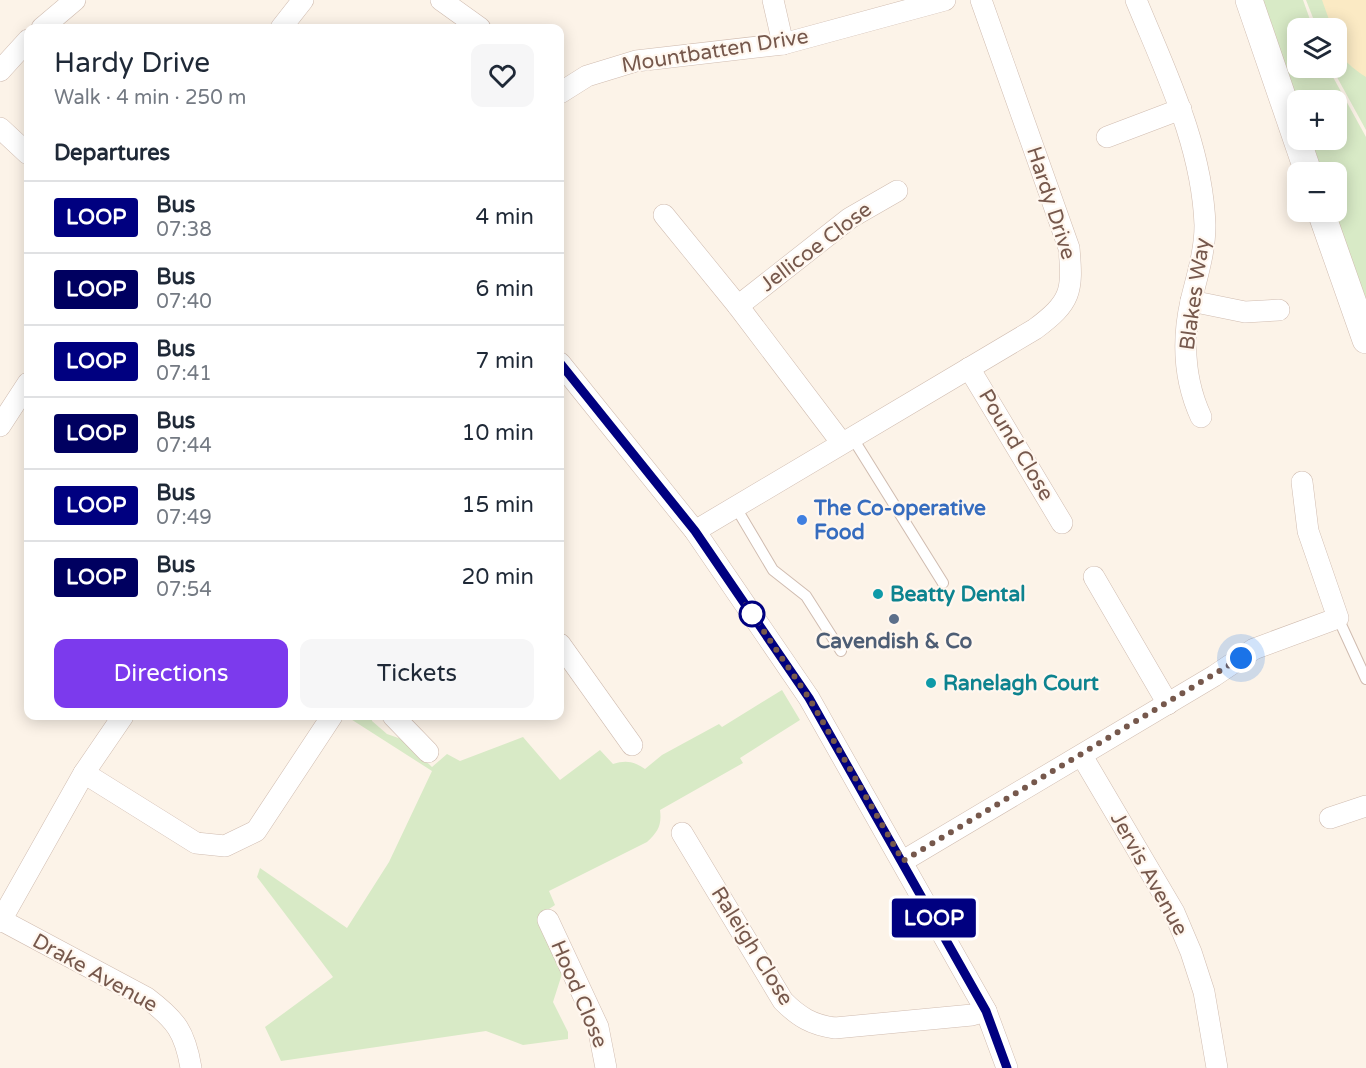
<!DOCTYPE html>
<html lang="en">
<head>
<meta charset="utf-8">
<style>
  body { margin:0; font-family:"Varela Round",sans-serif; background:#f6f6f7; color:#1f2937; height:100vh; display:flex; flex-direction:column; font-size:22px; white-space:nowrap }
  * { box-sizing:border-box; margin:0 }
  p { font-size:20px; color:#747a83 }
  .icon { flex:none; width:33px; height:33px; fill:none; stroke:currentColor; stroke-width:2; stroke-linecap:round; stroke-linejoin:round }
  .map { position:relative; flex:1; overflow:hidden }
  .details { position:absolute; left:24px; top:24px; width:540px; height:696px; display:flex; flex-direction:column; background:#fff; border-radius:12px; box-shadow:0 3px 15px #0003 }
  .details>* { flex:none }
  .badge { padding:0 12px; border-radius:4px; font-size:21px; line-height:39px }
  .tools { position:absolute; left:1287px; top:18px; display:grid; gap:12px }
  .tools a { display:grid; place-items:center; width:60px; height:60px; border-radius:12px; background:#fff; box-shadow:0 3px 15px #0003; font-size:30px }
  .you { position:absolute; width:30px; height:30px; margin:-15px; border:4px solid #fff; border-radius:50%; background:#1a73e8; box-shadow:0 0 0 9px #1a73e833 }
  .map>.badge { position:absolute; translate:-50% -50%; box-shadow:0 0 0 3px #fff }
  h2 { padding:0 30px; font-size:22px; line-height:54px }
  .round { display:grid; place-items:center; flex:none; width:63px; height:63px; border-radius:12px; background:#f6f6f7 }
  .head { display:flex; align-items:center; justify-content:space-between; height:102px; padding:0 30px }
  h1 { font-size:28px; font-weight:600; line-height:45px }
  .button { display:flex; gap:12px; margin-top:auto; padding:12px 30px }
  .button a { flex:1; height:69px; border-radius:12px; background:#7c3aed; color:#fff; font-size:24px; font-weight:600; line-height:69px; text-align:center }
  .button a+a { background:#f6f6f7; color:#1f2937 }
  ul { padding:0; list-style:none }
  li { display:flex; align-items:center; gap:18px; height:72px; padding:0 30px; border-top:2px solid #e0e1e3 }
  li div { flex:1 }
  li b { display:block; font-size:22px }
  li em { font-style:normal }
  li .badge { min-width:66px; font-weight:700; text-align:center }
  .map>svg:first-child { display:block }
  .green { fill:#d8eac6 }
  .sand { fill:#fbeac4 }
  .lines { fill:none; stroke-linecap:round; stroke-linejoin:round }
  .service-casing { stroke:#d0bcb0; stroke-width:12 }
  .minor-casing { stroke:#d0bcb0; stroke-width:22 }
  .tertiary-casing { stroke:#d0bcb0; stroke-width:28 }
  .service { stroke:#fff; stroke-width:10 }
  .minor { stroke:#fff; stroke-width:21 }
  .tertiary { stroke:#fff; stroke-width:27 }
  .line-casing { stroke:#fff; stroke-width:14 }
  .line { stroke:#000080; stroke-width:9 }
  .walk { stroke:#76584c; stroke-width:6; stroke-dasharray:0 10.8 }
  .shop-dot { fill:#3f7fe0; stroke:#fff7ef; stroke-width:2 }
  .culture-dot { fill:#0f9aa8; stroke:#fff7ef; stroke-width:2 }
  .stop-dot { fill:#fff; stroke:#000080; stroke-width:3 }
  .service-dot { fill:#5c6f8a; stroke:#fff7ef; stroke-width:2 }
  .labels { text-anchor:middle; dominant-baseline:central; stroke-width:4.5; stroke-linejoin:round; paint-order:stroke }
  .street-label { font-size:21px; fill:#76584c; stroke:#fff7ef }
  .shop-label { font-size:21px; font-weight:bold; fill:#366cbe; stroke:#fff7ef; text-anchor:start }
  .culture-label { font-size:21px; font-weight:bold; fill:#0d838f; stroke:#fff7ef; text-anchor:start }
  .service-label { font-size:21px; font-weight:bold; fill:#4e5e75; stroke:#fff7ef }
</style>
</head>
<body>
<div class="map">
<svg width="1366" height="1068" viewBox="0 0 1366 1068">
  <rect width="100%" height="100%" fill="#fcf3e8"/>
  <!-- green -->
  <g class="green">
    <path d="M1260,0H1303L1313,28H1298V68H1328L1366,137V307L1333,212H1336V172H1320L1309,140H1336V100H1298Z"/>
    <path d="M1306,0H1366V130L1332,68H1336V28H1317Z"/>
    <path d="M782,690L800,720L740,758L743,763L660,810C662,825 658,832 647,842L549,891L555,905L540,915L562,974L553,1002L568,1032V1039L523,1045L486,1031L281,1061L265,1027L333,977L257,877L260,868L347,928L389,862L432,771L346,716H372V721L387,734L404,740L432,767L447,754L460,761L523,737L560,780L600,750L613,764C626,760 633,761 645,769L662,755L719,724L722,727Z"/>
  </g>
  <!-- sand -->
  <path class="sand" d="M1322,0H1366V77C1345,63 1336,55 1336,28H1332Z"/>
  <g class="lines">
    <defs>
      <g id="service">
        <path d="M852,437L943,583"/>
        <path d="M735,506L773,570L806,596L841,651"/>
        <path d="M1338,618L1366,679"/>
      </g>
      <g id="minor">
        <path d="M441,0L480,28"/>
        <path d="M773,0L783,44"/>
        <path d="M1136,0C1166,73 1202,145 1205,225C1205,252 1197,276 1191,301C1182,341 1184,380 1201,417"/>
        <path d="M42,28L75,0"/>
        <path d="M281,28L303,0"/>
        <path d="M0,71L28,40"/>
        <path d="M560,93L587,76L636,61L783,44L945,0"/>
        <path d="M0,128L28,154"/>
        <path d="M1107,137L1181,109"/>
        <path d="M664,215L738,306L841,442"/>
        <path d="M1191,301L1245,312L1279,310"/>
        <path d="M738,306L850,218L897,191"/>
        <path d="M560,363L695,531L809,698L986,1011L1007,1068"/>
        <path d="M969,368L1062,523"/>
        <path d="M0,426L28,383"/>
        <path d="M695,531L1035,329C1071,302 1073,292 1069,248L981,0"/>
        <path d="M1094,577L1168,704"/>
        <path d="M560,644L632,745"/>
        <path d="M393,716L428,752"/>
        <path d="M1082,756L1174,912L1191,952L1204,992L1217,1068"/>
        <path d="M84,773L196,843L225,846L256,831L332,716"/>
        <path d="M1330,818L1366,806"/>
        <path d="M682,833L783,1001C799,1017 812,1025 835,1028L972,1015L986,1011"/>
        <path d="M903,861L1214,676L1254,649L1338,618L1308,531L1302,482"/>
        <path d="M1,920L147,998C176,1020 185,1032 191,1068"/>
        <path d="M548,920L598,1027L606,1068"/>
        <path d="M0,922L84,773L123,716"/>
      </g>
      <g id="tertiary">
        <path d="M1249,0L1308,172"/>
        <path d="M1321,212L1366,340"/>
      </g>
    </defs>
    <!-- service casing -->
    <use href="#service" class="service-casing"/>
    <!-- minor casing -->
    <use href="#minor" class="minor-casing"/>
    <!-- tertiary casing -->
    <use href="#tertiary" class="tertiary-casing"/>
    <!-- service -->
    <use href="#service" class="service"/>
    <!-- minor -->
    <use href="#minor" class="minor"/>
    <!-- tertiary -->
    <use href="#tertiary" class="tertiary"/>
  </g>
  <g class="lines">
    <defs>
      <path id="line" d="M560,363L695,531L809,698L986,1011L1007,1068"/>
    </defs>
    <!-- line casing -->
    <use href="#line" class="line-casing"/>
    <!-- line -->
    <use href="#line" class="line"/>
    <!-- walk -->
    <path class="walk" d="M752,614L746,605L809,698L903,861L1241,658"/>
  </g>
  <!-- markers -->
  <circle class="shop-dot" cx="802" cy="520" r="6"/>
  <g class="culture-dot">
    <circle cx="878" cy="594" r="6"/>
    <circle cx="931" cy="683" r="6"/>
  </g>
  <circle class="stop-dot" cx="752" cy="614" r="12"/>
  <circle class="service-dot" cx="894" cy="619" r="6"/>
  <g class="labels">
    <!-- street labels -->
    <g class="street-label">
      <text transform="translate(715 51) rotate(-9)">Mountbatten Drive</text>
      <text transform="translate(1051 203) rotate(72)">Hardy Drive</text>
      <text transform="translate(816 247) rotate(-37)">Jellicoe Close</text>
      <text transform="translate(1195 294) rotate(-82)">Blakes Way</text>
      <text transform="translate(1016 445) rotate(59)">Pound Close</text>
      <text transform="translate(1149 874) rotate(61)">Jervis Avenue</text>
      <text transform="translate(752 946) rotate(58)">Raleigh Close</text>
      <text transform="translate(95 973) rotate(29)">Drake Avenue</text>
      <text transform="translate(579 994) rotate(67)">Hood Close</text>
    </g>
    <!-- shop labels -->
    <g class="shop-label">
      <text x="814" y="508">The Co-operative<tspan x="814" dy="24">Food</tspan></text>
    </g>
    <!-- culture labels -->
    <g class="culture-label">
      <text x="890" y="594">Beatty Dental</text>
      <text x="943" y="683">Ranelagh Court</text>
    </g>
    <!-- service labels -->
    <g class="service-label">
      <text x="894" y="641">Cavendish &amp; Co</text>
    </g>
  </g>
</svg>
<div class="tools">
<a><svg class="icon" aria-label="layers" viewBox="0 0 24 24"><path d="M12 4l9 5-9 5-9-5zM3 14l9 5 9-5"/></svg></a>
<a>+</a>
<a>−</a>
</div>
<div class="you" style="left:1241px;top:658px"></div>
<b class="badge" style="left:934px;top:918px;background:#000080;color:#fff">LOOP</b>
<section class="details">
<div class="head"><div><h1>Hardy Drive</h1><p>Walk · 4 min · 250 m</p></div><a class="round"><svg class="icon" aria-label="heart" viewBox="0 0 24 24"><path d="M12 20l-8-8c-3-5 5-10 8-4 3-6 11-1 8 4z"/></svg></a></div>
<h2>Departures</h2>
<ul>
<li><span class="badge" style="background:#000080;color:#fff">LOOP</span><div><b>Bus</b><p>07:38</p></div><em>4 min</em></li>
<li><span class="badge" style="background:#000060;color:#fff">LOOP</span><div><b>Bus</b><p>07:40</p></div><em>6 min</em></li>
<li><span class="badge" style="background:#000080;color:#fff">LOOP</span><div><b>Bus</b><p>07:41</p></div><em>7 min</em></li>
<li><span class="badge" style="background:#000060;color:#fff">LOOP</span><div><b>Bus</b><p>07:44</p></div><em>10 min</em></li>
<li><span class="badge" style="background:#000080;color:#fff">LOOP</span><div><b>Bus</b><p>07:49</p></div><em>15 min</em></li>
<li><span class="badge" style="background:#000060;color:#fff">LOOP</span><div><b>Bus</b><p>07:54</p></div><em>20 min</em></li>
</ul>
<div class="button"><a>Directions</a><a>Tickets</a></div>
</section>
</div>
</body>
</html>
